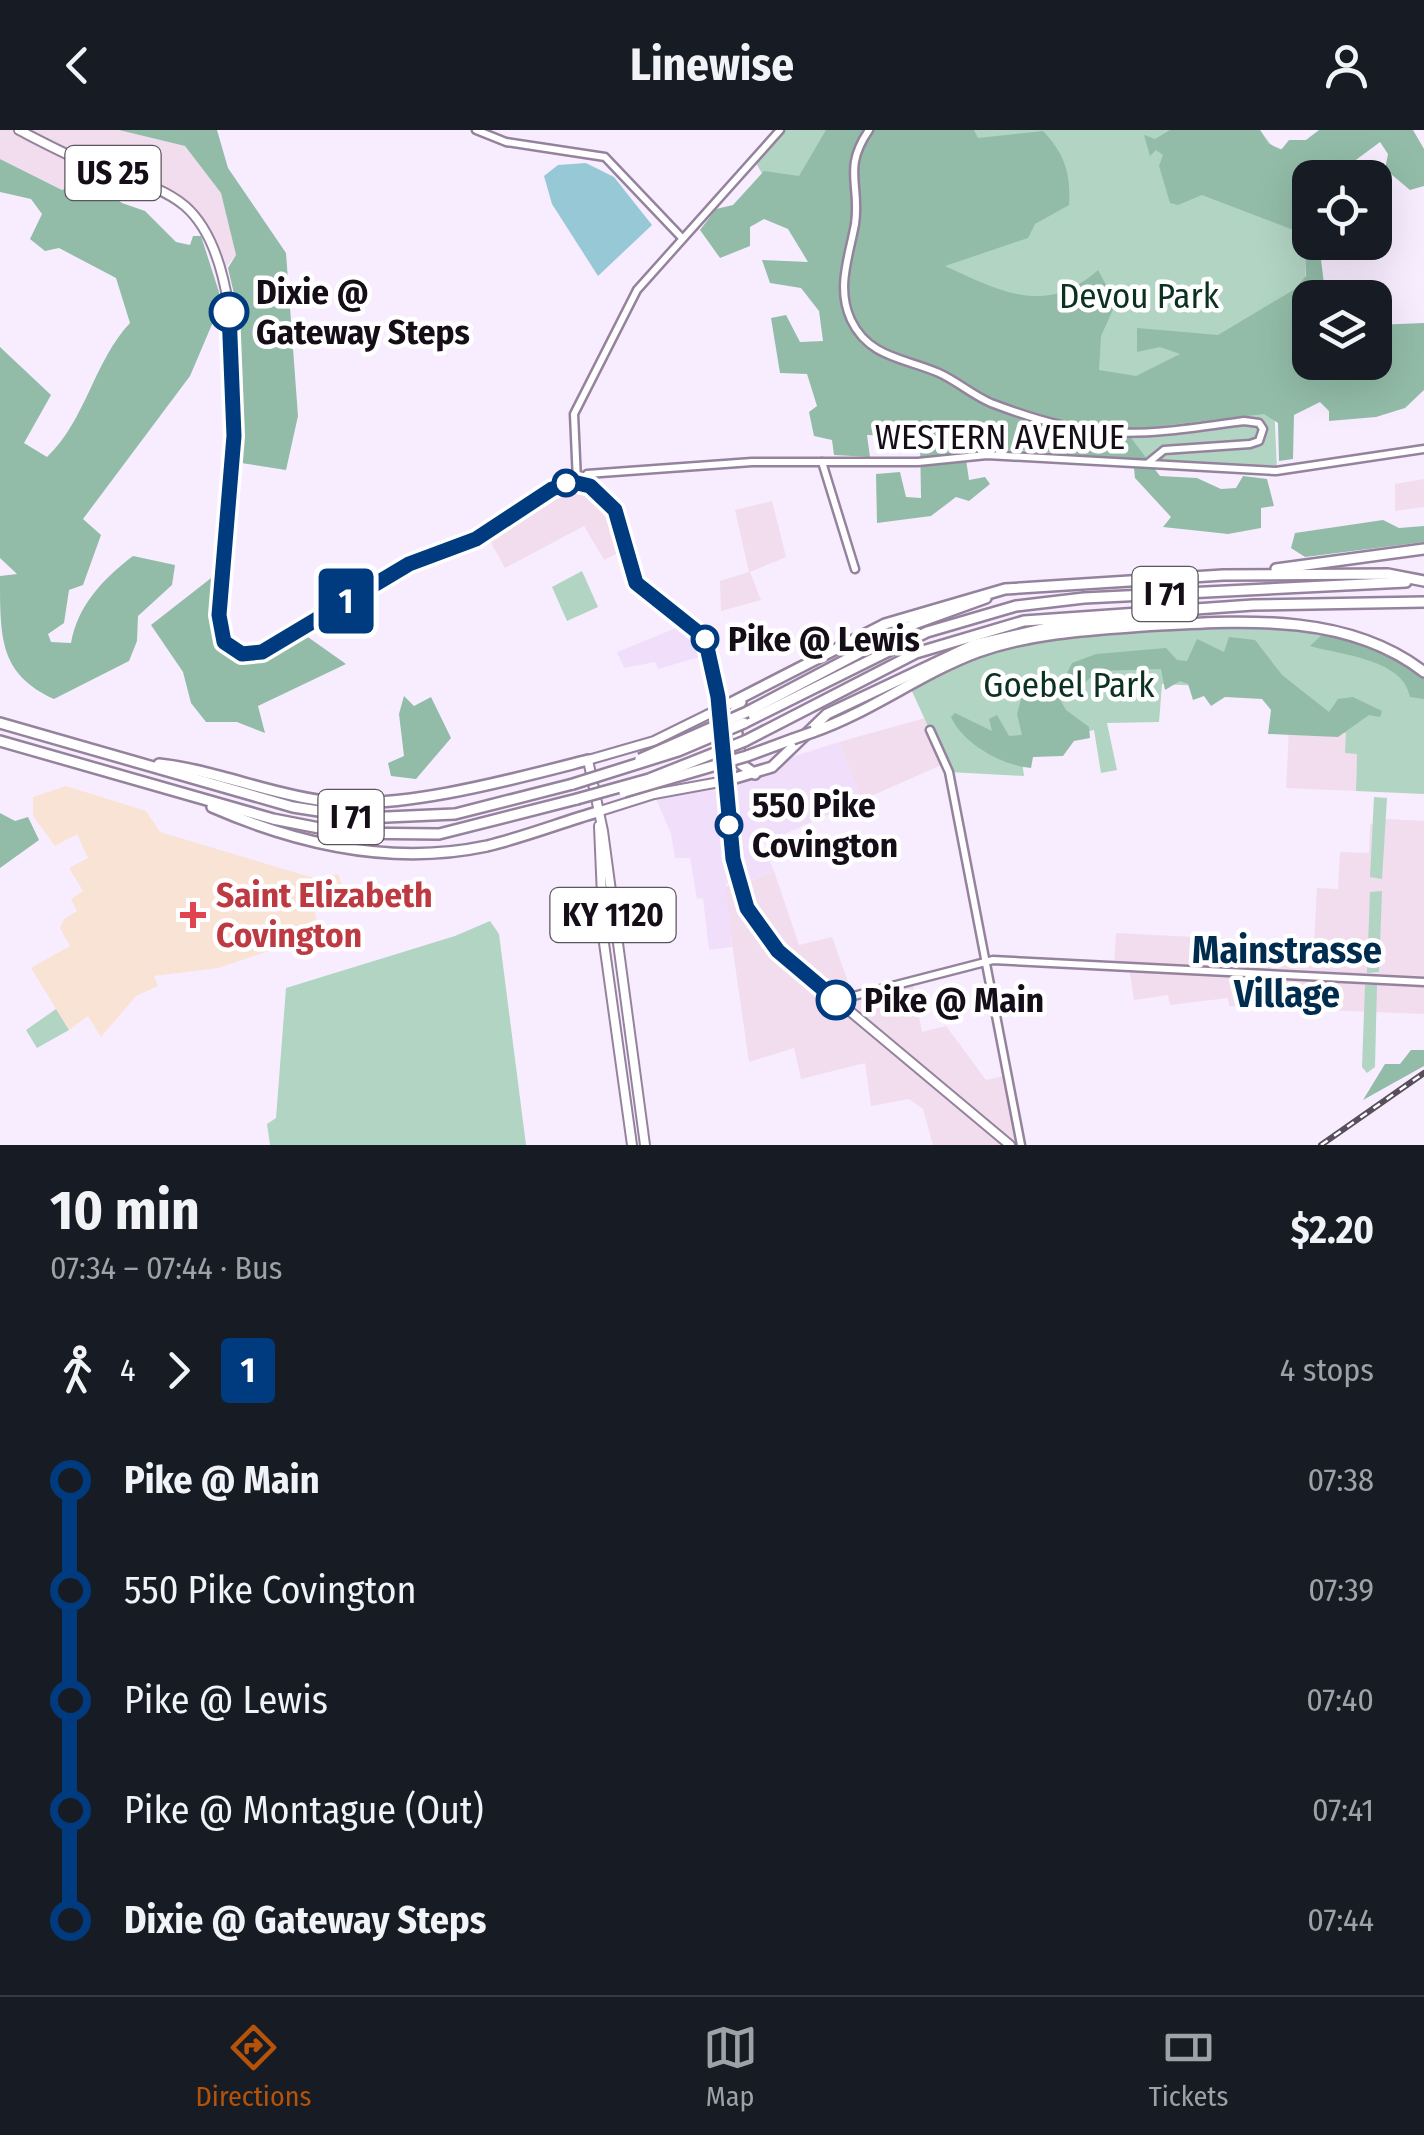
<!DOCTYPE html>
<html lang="en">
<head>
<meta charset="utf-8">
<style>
  body { margin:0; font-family:"Fira Sans Condensed",sans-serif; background:#242831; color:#f1f3f6; height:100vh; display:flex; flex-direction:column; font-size:38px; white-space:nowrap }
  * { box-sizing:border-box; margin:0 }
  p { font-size:32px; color:#9ea1a6 }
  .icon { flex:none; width:55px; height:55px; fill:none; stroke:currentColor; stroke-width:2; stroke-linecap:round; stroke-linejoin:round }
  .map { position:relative; height:1015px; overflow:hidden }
  .side { display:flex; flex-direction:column; background:#171b24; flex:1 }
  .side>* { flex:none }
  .badge { padding:0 20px; border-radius:8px; font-size:35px; line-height:65px }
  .fabs { position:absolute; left:1292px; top:30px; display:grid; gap:20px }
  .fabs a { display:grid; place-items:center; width:100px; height:100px; border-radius:20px; background:#171b24; box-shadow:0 10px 40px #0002; font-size:50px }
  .map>.badge { position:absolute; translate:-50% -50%; box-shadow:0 0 0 5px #fff }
  .legs { display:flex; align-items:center; gap:15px; height:110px; padding:0 50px; font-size:32px }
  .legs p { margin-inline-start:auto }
  .head { display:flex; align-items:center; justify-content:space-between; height:170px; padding:0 50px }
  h1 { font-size:55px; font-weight:700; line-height:75px }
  ul { padding:0 50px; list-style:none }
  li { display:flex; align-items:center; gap:35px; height:110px; font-size:38px }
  li i { display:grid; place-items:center; width:15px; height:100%; margin:0 12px; background:currentColor }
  li i::after { content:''; width:25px; height:25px; margin:-12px; border:8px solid; border-radius:50%; background:#171b24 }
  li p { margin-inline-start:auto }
  li:first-child i { background:linear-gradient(#0000 50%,currentColor 0) }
  li:last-child i { background:linear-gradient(currentColor 50%,#0000 0) }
  header { display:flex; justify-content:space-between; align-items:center; height:130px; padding:0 50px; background:#171b24; font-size:45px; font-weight:700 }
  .menu { display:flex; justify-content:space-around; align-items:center; height:140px; border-top:2px solid #363941; background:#171b24; font-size:28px; color:#9ea1a6 }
  .menu a { display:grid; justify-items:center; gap:5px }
  .menu .current { color:#b45309 }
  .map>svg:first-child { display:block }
  .commercial { fill:#f1dded }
  .built { fill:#f1defb }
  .medical { fill:#f8e3d5 }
  .green { fill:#b1d4c3 }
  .forest { fill:#92bca8 }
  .water { fill:#97c8d6 }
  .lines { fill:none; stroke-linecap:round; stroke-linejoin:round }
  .secondary-casing { stroke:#95839e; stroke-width:11 }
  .primary-casing { stroke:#95839e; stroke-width:12 }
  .highway-casing { stroke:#95839e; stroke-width:14 }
  .secondary { stroke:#fff; stroke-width:6 }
  .primary { stroke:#fff; stroke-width:8 }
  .highway { stroke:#fff; stroke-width:9 }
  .rail-casing { stroke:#574f5b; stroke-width:6 }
  .rail { stroke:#fff; stroke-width:2.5; stroke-dasharray:8; stroke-linecap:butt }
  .highway-bridge-casing { stroke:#95839e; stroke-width:14; stroke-linecap:butt }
  .highway-bridge { stroke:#fff; stroke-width:9 }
  .line-1-casing { stroke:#fff; stroke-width:22 }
  .line-1 { stroke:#003b80; stroke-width:15 }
  .stop-1-dot { fill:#fff; stroke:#003b80; stroke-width:5 }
  .health-dot { fill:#e0444e; stroke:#fff; stroke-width:4 }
  .labels { text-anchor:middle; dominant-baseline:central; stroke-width:9; stroke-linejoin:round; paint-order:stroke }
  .shield { fill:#fff; stroke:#5b565d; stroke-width:2.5 }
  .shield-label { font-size:32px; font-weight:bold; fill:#150e18 }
  .stop-label { font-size:35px; font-weight:bold; fill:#150e18; stroke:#fff; text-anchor:start }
  .park-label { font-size:35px; fill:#0b3122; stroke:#fff }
  .street-label { font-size:35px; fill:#150e18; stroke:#fff }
  .health-label { font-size:35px; font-weight:bold; fill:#be3a42; stroke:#fff; text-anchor:start }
  .neighbourhood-label { font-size:38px; font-weight:bold; fill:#002c4f; stroke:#fff }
</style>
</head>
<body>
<header><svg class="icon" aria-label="back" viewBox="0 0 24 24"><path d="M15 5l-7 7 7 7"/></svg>Linewise<svg class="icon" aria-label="person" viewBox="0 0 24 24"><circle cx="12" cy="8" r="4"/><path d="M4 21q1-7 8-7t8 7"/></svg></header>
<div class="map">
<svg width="1424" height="1015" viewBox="0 0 1424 1015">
  <rect width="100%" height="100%" fill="#f8edff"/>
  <!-- commercial -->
  <g class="commercial">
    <path d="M0,0H119L185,16L221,63L236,125L220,144L200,95L171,67L95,37L88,48L63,60L0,29Z"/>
    <path d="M1424,349V377L1395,381V354Z"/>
    <path d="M566,353L584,354L609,372L624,420L604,430L584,396L505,438L485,402Z"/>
    <path d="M772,371L786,427L750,442L761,470L721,481L720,451L749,442L735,380Z"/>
    <path d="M925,588L946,633L862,670L839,612Z"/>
    <path d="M1289,598L1346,603L1357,624L1356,661L1286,658Z"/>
    <path d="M1389,689L1424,691V884L1229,876L1228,868L1170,875L1168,865L1134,870L1129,837L1114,836L1116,803L1314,813L1317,758L1338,759L1340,722L1369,723L1370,694Z"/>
    <path d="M774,741L799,815L832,807L853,866L912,851L922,902L946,896L986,950L1008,945L1021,1015H933L923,979L909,969L871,976L865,933L801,949L794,918L749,932L724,758L737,749L740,755Z"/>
  </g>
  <!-- built -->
  <g class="built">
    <path d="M686,494L698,499L710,524L658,539L655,532L624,538L617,522Z"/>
    <path d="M839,612L862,670L762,714L774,741L739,755L737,749L726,754L732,817L709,820L703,768L697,769L690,728H675L671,704L654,664L748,647L782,630Z"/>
  </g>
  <!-- medical -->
  <path class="medical" d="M66,656L146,681L160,702L317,749L338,744L347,769L313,775L320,804L218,838L154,846L158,856L136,866L101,907L88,886L69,900L31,838L70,816L60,798L64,789L77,781L71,769L83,761L69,738L88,728L77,704L55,716L33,686V667Z"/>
  <!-- green -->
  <g class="green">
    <path d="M780,0H1260L1272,16L1302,25L1309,265L1274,274L1277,340L996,325L931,330L911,246L810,133L753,27Z"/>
    <path d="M582,441L598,477L567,491L552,457Z"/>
    <path d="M1258,495C1324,501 1365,516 1424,546V664L1356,661L1357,624L1345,623L1346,603L1289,598L1262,559L1162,554L1159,592L1107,593L1117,640L1101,643L1094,600L1020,615L1024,646L949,642L910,557C941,542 971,527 1003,517C1077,497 1181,497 1258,495Z"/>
    <path d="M1374,667L1387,668L1382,749L1370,747Z"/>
    <path d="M1382,761L1379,842L1367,843L1370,762Z"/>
    <path d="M490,791L499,804L526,1015H270L267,994L276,988L286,858L455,806Z"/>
    <path d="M1377,854L1375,937L1367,943L1362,937L1365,855Z"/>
    <path d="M56,879L69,900L37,918L26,900Z"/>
  </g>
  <!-- forest -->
  <g class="forest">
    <path d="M119,0H217L228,38L286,123L298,286L286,340L241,333L238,181L228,138L236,125L221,63L185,16Z"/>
    <path d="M826,0H974L978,8L1043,1C1065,24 1071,44 1069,75L1035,94L1028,108L945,136C1000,161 1046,187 1098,140L1116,173L1101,206L1099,240L1136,246L1180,224L1160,217L1137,222V198L1218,205L1295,159L1306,146L1304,104L1202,65L1178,75L1170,73L1159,36L1163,25L1156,20L1150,26L1144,5L1155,9L1170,0H1260L1268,13L1281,20L1289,10H1306L1319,0H1413L1424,19V56L1410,60L1385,39L1388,24L1380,12L1333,47L1310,48V112L1319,113L1325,162L1330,167L1310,168V232H1375V195L1424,193V260L1405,278L1376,287L1329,291V281L1320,272L1294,285L1293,329L1279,331L1278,293L1264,284L1125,300L1160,346L1197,348L1221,359L1236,358L1243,346L1267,349L1274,376L1261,378V398L1228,404L1163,397L1171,387L1135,348L1133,329L1023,320L965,322L969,350L985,347L990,354L969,371L956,367L931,386L877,393L876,344L900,342L906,367L921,368L920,307L867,305L870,327L834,325L832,310L814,306L809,282L817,276L807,244L780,243L771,188L786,185L800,212L823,211L819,181L801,158L770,153L762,130L808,132L788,99L764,89L750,97V116L720,128L700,100L716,79L733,75L764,41L799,46Z"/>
    <path d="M0,29L62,60L88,48L122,73L145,81L176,112L190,115L193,106H201L219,162L222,191L213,192L190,246L83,389L101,405L83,455L69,460L64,493L48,504L51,512L71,513C78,475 103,449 133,426L175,435L172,455L138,486L137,511L129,531L54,569C0,544 0,510 0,446L17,444L0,428V217L51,265L24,313L47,327C86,290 94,231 130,193L116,148L59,118L45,121L30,109L42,84L31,69L0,62Z"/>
    <path d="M1383,390L1399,398L1424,396V412L1305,427L1291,418L1295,403Z"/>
    <path d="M215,445C212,529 222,558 305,505L346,534L258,576L265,603L237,592H206L191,573L183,542L151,495Z"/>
    <path d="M1324,503L1393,526L1424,546V569L1410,567C1404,529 1341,525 1310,516Z"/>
    <path d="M1229,507L1255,510L1282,545L1329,582L1338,569L1353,567L1382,581L1380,587L1369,585L1338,607L1268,604L1271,580L1262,569L1225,567L1211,576L1204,566L1193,570L1188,554L1180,551L1165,560L1161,539L1098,541L1080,557L1066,545L1072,533L1096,524L1166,518L1177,530L1187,531L1197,509L1224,522Z"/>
    <path d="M1049,551L1066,580L1089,597L1090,608L1074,611L1063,626L1033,627L1031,638C1003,636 962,613 951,587L955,583L992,601L989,589L997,585L1009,606L1022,605L1017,584L1021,569Z"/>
    <path d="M404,566L414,576L431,567L451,608L416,649L391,646L388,633L404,626L399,584Z"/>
    <path d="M0,683L15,691L28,687L39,710L0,738Z"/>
    <path d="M1411,920H1424V936L1363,970L1385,934H1400Z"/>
  </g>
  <!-- water -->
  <path class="water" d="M586,33L614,47L652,95L598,146L552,74L544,46L558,35Z"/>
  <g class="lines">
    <defs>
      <g id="secondary">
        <path d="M476,0L506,12L605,27L682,108"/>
        <path d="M869,0C842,39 861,55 855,94C849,127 836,158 851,190C869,228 905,228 939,243C957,251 972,265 991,273C1096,313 1136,306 1244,291L1259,293L1263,299L1259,311L1250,314L1164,320L1148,333"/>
        <path d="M822,332L855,439"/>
        <path d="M577,351L574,284L637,160L780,0"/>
        <path d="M578,353L587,344L752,332H918L987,325L1276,341L1424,319"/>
        <path d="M930,600L949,642L1021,1015"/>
        <path d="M838,870L993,830L1424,852"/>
      </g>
      <g id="primary">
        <path d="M19,0C44,13 68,26 94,36C124,48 160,55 185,76C264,145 227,389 219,485C219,513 234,530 262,522L409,435L476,409L551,359L573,352L591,357L615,379L637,453L705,509L719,567L736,743L748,780L778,821L1010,1015"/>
        <path d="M597,682L654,664L725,651"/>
        <path d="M599,696L604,813L632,1015"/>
        <path d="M645,1015L603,701L588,630L654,611L719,579"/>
      </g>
      <g id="highway">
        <path d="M1276,439L1424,419"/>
        <path d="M741,572L734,582L741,634L755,644"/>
        <path d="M719,579L885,494L1005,459L1223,445L1388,444L1424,451"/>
        <path d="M747,582L914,494L986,468"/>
        <path d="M0,593L293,677L364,688L455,684L573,654"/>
        <path d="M744,593L927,502L1016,476L1084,468L1406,452"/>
        <path d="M813,602C871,582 921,543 978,522C1032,503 1088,500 1144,496C1237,491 1346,481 1424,542"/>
        <path d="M0,611L273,689L345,703L439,704L577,669"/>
        <path d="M745,611L916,523L1024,491L1253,475L1424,472"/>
        <path d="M747,626L793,609"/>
        <path d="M159,634C215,640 268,664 324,671C398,681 514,649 588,630"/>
        <path d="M725,651L772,637L827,584L973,515L1060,495L1192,483"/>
        <path d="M212,677C299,715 393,736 487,716C524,707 560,693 597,682"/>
      </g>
    </defs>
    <!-- secondary casing -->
    <use href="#secondary" class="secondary-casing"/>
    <!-- primary casing -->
    <use href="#primary" class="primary-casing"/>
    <!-- highway casing -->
    <use href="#highway" class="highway-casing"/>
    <!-- secondary -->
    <use href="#secondary" class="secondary"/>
    <!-- primary -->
    <use href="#primary" class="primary"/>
    <!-- highway -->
    <use href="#highway" class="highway"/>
    <defs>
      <path id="rail" d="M1321,1015L1424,943"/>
    </defs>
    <!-- rail casing -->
    <use href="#rail" class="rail-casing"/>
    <!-- rail -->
    <use href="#rail" class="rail"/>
    <defs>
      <g id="highway-bridge">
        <path d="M793,609L813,602"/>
        <path d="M640,629L747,582"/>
        <path d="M573,654L678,621L744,593"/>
        <path d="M624,662L747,626"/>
        <path d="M577,669L649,649L745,611"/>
      </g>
    </defs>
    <!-- highway-bridge casing -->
    <use href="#highway-bridge" class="highway-bridge-casing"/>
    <!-- highway-bridge -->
    <use href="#highway-bridge" class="highway-bridge"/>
  </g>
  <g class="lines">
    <defs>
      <path id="line-1" d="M229,182L234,306L219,485L224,512L242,524L262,522L409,434L476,409L552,359L573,352L590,356L615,380L636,453L705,508L718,567L733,729L747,778L778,821L836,870"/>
    </defs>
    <!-- line-1 casing -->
    <use href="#line-1" class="line-1-casing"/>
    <!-- line-1 -->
    <use href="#line-1" class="line-1"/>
  </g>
  <!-- markers -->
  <g class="stop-1-dot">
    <circle cx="229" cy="182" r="18"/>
    <circle cx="566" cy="353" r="12"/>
    <circle cx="705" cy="509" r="12"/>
    <circle cx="729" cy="695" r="12"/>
    <circle cx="836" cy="870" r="18"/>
  </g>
  <path class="health-dot" d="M188 770h10v10h10v10h-10v10h-10v-10h-10v-10h10z"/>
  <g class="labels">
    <!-- shield labels -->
    <g class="shield">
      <rect x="65.5" y="16" width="95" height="54" rx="8"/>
      <rect x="1132.5" y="437" width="65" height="54" rx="8"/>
      <rect x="318.5" y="660" width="65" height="54" rx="8"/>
      <rect x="550.5" y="758" width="125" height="54" rx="8"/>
    </g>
    <g class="shield-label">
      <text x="113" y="43">US 25</text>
      <text x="1165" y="464">I 71</text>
      <text x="351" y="687">I 71</text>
      <text x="613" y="785">KY 1120</text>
    </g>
    <!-- stop labels -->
    <g class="stop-label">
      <text x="256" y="162">Dixie @<tspan x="256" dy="40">Gateway Steps</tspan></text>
      <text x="728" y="509">Pike @ Lewis</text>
      <text x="752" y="675">550 Pike<tspan x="752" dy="40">Covington</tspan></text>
      <text x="864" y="870">Pike @ Main</text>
    </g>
    <!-- park labels -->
    <g class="park-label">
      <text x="1139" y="166">Devou Park</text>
      <text x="1069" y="555">Goebel Park</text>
    </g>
    <!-- street labels -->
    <g class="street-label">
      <text x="1000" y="307">WESTERN AVENUE</text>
    </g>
    <!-- health labels -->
    <g class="health-label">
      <text x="216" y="765">Saint Elizabeth<tspan x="216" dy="40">Covington</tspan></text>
    </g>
    <!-- neighbourhood labels -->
    <g class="neighbourhood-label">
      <text x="1287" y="820">Mainstrasse<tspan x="1287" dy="44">Village</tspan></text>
    </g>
  </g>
</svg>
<div class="fabs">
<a><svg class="icon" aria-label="locate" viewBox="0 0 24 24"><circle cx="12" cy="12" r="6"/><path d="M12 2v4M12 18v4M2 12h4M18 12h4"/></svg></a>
<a><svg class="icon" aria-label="layers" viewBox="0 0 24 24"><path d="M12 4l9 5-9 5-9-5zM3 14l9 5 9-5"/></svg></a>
</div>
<b class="badge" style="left:346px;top:471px;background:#003b80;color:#fff">1</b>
</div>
<section class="side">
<div class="head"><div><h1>10 min</h1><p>07:34 – 07:44 · Bus</p></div><b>$2.20</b></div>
<div class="legs"><svg class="icon" aria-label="walk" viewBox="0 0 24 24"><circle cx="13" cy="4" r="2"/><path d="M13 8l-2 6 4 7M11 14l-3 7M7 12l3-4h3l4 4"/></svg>4<svg class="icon" aria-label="forward" viewBox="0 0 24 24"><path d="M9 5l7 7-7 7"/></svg><b class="badge" style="background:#003b80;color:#fff">1</b><p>4 stops</p></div>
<ul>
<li><i style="color:#003b80"></i><b>Pike @ Main</b><p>07:38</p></li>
<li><i style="color:#003b80"></i><span>550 Pike Covington</span><p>07:39</p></li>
<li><i style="color:#003b80"></i><span>Pike @ Lewis</span><p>07:40</p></li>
<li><i style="color:#003b80"></i><span>Pike @ Montague (Out)</span><p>07:41</p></li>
<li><i style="color:#003b80"></i><b>Dixie @ Gateway Steps</b><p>07:44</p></li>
</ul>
</section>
<nav class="menu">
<a class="current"><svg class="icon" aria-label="directions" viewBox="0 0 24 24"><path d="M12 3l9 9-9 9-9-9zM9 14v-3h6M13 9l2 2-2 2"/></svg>Directions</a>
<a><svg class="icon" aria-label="map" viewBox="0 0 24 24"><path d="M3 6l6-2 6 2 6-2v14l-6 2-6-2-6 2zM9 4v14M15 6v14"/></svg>Map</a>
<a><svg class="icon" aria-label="tickets" viewBox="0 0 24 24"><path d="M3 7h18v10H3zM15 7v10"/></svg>Tickets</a>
</nav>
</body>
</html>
